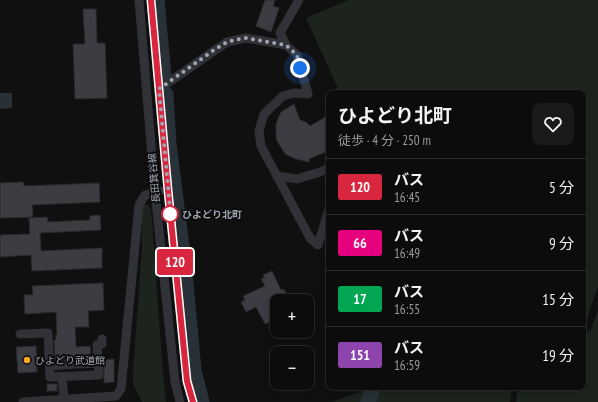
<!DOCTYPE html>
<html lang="ja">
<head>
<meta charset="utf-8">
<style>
  body { margin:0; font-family:"PT Sans Narrow","Noto Sans JP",sans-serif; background:#1a1a1b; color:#f1f3f6; height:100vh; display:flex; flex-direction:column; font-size:15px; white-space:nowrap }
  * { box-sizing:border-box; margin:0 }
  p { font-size:13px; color:#9a9b9d }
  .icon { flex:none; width:22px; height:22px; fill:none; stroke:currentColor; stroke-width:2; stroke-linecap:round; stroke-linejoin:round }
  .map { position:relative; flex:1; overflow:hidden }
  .drawer { position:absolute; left:326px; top:90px; width:260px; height:300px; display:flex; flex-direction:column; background:#0c0c0d; border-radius:8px; box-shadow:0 2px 10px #0003,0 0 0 1px #2c2c2e }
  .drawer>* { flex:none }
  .badge { padding:0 8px; border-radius:3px; font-size:14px; line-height:26px }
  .tools { position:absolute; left:270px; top:294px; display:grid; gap:8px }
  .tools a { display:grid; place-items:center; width:44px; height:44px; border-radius:8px; background:#0c0c0d; box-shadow:0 2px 10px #0003,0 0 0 1px #2c2c2e; font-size:20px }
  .you { position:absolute; width:20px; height:20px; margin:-10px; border:3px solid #fff; border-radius:50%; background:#1a73e8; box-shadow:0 0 0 6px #1a73e833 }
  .map>.badge { position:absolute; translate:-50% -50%; box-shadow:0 0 0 2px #fff }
  .round { display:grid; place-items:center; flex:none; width:42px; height:42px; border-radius:8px; background:#1a1a1b }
  .overview { display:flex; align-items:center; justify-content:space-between; height:68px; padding:0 12px }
  h1 { font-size:19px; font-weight:700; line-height:30px }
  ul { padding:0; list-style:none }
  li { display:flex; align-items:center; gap:12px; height:56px; padding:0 12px; border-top:1px solid #2c2c2e }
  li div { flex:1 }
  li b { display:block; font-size:15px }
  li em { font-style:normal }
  li .badge { min-width:44px; font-weight:700; text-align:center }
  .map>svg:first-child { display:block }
  .green { fill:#1c241d }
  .water { fill:#283137 }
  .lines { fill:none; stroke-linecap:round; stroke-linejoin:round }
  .river { stroke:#283137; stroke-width:15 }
  .building { fill:#3c3d42; stroke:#2a2a2e }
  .minor { stroke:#313237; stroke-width:9 }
  .line-casing { stroke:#fff; stroke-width:9 }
  .line { stroke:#d7263d; stroke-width:6 }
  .walk { stroke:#a0a7b3; stroke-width:4; stroke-dasharray:0 7.2 }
  .stop-dot { fill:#fff; stroke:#d7263d; stroke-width:2 }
  .poi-dot { fill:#faa71f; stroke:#0b0b0c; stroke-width:1.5 }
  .labels { text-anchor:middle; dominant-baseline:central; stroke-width:3.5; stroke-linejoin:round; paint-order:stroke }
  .street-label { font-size:10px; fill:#a0a7b3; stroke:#0b0b0c }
  .stop-label { font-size:10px; font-weight:bold; fill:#a0a7b3; stroke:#0b0b0c; text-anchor:start }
  .poi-label { font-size:10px; fill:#a0a7b3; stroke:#0b0b0c; text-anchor:start }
</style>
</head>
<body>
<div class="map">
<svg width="598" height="402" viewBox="0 0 598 402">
  <rect width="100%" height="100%" fill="#101011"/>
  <!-- green -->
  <g class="green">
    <path d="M348,0H598V286L583,332V93H340L306,18Z"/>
    <path d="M144,205H148L151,209L152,220L163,374L166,402H142L133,384V373L142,248V211Z"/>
    <path d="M598,310V402H516L517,393L521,387H583V335L591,330Z"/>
    <path d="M408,387H512L510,402H332L371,388Z"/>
  </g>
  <!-- water -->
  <path class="water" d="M0,93H12V108L0,109Z"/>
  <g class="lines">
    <!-- river -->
    <g class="river">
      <path d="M157,0L164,76"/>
      <path d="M166,94L169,144L184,262L194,370L202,402"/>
      <path d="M368,402L374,387"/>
    </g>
  </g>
  <!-- building -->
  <g class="building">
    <path d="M265,0H275L273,6L279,8L271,32L256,26Z"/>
    <path d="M83,9H96L97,43H105L107,98L75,99L73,44H85Z"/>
    <path d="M294,104L300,120L306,122L310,126L329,115V148L328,151L309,159V162L296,159L285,154L277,141L276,136V124L281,112Z"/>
    <path d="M23,182L24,186L99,183L100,202L32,205L33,217L0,218V183Z"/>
    <path d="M100,215L101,230L40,233L41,251L102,248V268L32,271L31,255L0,257V235L30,234L29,218L47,217L48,222L90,220V216Z"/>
    <path d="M272,271L281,290L284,289L289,301H277V316L273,318L275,320L265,324L256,307L246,312L241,302L245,300L243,296L265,286L261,279L265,277L263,275Z"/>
    <path d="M103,283L104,310L88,311L89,327H75L76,347L90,346L91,357L55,360L54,340H56V334H57L56,312L25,314L24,295H33L32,286Z"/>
    <path d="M36,346L37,372L18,373L16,347Z"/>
    <path d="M114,359V382L104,383V360Z"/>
    <rect x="47" y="384" width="10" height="7"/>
  </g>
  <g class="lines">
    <!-- minor -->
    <g class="minor">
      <path d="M139,0L155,192L175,382L180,402"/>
      <path d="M151,0L168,190L187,381L193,402"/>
      <path d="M286,45L280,33L299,0"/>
      <path d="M159,89L227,42L246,38L286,45L297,55L308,94L294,93L283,96L264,114L259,131L261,146L310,238L318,245L329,209"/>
      <path d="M277,176L297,179L320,172L329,168"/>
      <path d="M20,334L48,333L50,377L99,375L97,345L102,344V339"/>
      <path d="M79,364L98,363"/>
      <path d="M49,366L75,364"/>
      <path d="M62,377L64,399"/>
      <path d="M23,402L116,396L121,389L139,205L145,195L160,191"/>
    </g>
  </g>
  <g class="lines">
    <defs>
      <path id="line" d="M151,0L168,190L187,381L193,402"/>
    </defs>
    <!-- line casing -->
    <use href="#line" class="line-casing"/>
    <!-- line -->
    <use href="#line" class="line"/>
    <!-- walk -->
    <path class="walk" d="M170,214L171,219L159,89L214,50L227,42L235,40L246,38L286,45L297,55L300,68"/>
  </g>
  <!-- markers -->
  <circle class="stop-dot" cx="170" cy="214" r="8"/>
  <circle class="poi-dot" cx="27" cy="360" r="4"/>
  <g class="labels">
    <!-- street labels -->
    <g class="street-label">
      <text transform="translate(154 178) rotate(-95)">長田箕谷線</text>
    </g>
    <!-- stop labels -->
    <g class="stop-label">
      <text x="182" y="214">ひよどり北町</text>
    </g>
    <!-- poi labels -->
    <g class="poi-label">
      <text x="35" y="360">ひよどり武道館</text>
    </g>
  </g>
</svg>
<div class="tools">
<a>+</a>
<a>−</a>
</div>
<div class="you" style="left:300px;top:68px"></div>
<b class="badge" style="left:175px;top:262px;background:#d7263d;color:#fff">120</b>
<section class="drawer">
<div class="overview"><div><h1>ひよどり北町</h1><p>徒歩 · 4 分 · 250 m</p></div><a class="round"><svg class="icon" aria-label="heart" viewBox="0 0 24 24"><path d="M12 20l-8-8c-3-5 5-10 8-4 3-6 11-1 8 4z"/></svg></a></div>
<ul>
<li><span class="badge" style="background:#d7263d;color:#fff">120</span><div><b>バス</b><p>16:45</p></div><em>5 分</em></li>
<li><span class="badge" style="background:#e6007e;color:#fff">66</span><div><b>バス</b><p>16:49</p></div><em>9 分</em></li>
<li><span class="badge" style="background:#00a651;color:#fff">17</span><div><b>バス</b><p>16:55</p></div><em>15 分</em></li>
<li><span class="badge" style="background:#8e44ad;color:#fff">151</span><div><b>バス</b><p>16:59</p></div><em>19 分</em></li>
</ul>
</section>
</div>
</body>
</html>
